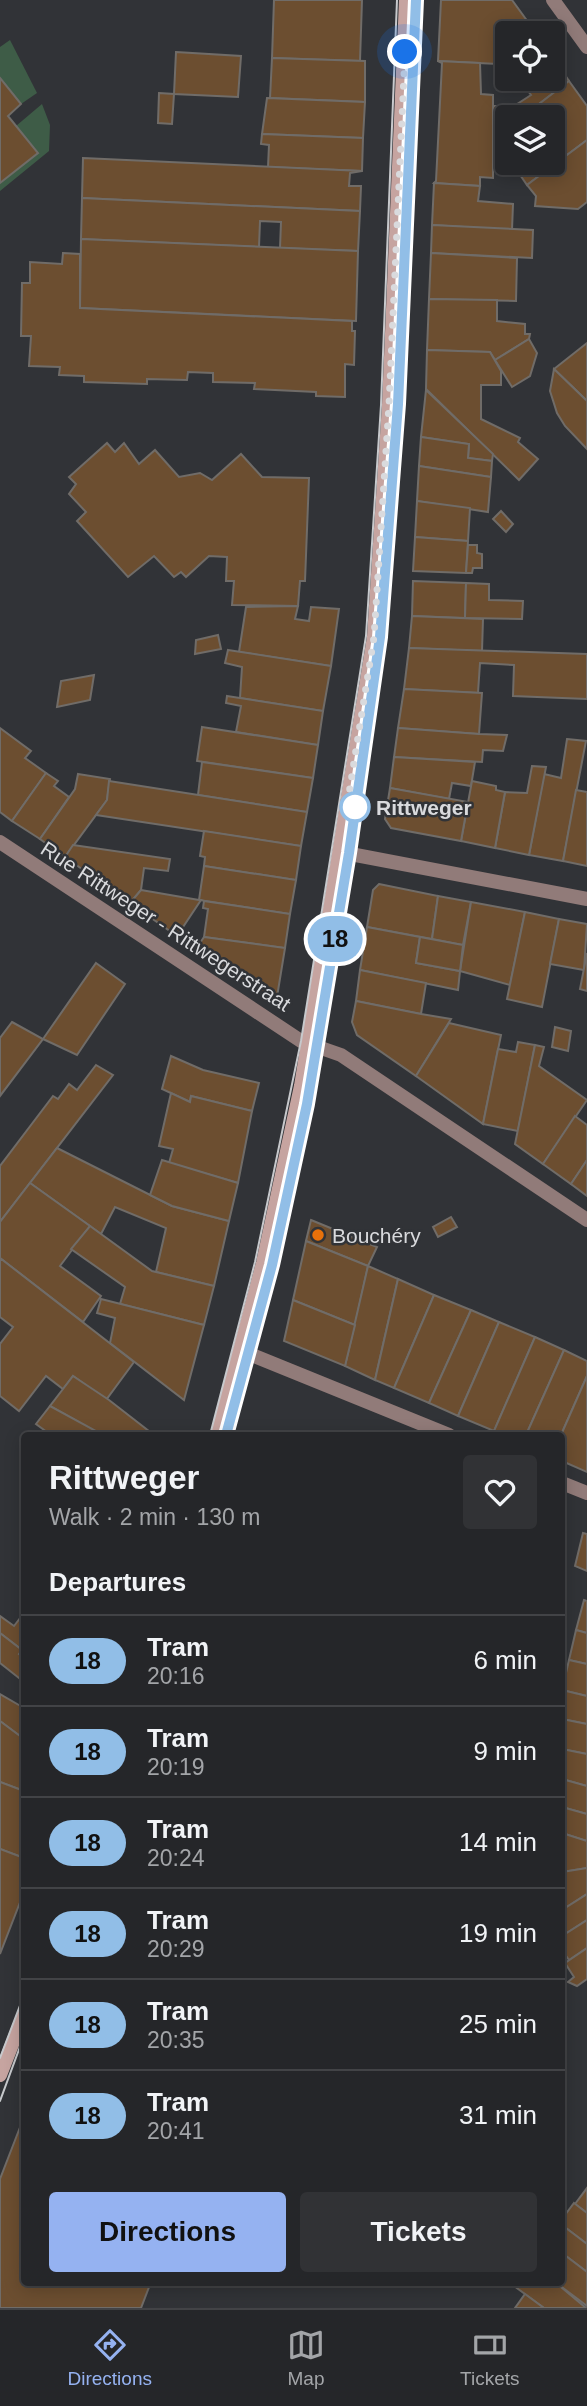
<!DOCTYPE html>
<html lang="en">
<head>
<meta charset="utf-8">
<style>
  body { margin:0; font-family:Helvetica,sans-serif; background:#313235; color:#f1f3f6; height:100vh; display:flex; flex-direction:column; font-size:26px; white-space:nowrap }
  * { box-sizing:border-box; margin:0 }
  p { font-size:23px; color:#a3a5a8 }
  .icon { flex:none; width:38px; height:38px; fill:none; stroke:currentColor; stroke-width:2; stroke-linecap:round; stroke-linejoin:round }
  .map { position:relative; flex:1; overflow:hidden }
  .drawer { position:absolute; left:21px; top:1432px; width:544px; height:854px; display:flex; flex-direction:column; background:#252629; border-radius:7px; box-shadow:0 4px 18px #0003,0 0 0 2px #424346 }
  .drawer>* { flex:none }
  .badge { padding:0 14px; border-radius:23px; font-size:24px; line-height:46px }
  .fabs { position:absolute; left:495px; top:21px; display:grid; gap:14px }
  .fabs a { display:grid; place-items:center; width:70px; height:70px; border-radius:7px; background:#252629; box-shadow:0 4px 18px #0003,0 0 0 2px #424346; font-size:35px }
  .you { position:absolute; width:35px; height:35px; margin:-18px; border:5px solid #fff; border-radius:50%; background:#1a73e8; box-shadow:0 0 0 10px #1a73e833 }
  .map>.badge { position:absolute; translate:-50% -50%; box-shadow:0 0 0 4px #fff }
  h2 { padding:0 28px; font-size:26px; line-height:63px }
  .round { display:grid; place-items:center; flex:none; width:74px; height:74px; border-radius:7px; background:#313235 }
  .headline { display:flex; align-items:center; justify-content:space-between; height:119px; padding:0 28px }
  h1 { font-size:33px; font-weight:700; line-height:52px }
  .button { display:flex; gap:14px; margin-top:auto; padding:14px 28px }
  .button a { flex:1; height:80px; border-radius:7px; background:#95b2f1; color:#111; font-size:28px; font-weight:700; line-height:80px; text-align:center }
  .button a+a { background:#313235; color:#f1f3f6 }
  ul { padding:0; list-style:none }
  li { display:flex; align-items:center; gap:21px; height:91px; padding:0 28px; border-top:2px solid #424346 }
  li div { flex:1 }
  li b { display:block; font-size:26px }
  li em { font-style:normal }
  li .badge { min-width:77px; font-weight:700; text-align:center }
  .tabs { display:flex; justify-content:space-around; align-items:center; height:98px; border-top:2px solid #424346; background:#252629; font-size:19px; color:#a3a5a8 }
  .tabs a { display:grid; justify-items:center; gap:4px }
  .tabs .selected { color:#95b2f1 }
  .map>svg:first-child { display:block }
  .green { fill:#3e5c47 }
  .building { fill:#6c4e30; stroke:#706c68; stroke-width:2 }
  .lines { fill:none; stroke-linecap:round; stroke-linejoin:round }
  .minor { stroke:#917b79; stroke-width:14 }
  .secondary { stroke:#c6a4a0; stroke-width:14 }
  .tram { stroke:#c7c9cc; stroke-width:2 }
  .line-casing { stroke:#fff; stroke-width:16 }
  .line { stroke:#91bee7; stroke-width:10 }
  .walk { stroke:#d9dadd; stroke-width:7; stroke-dasharray:0 12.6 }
  .stop-dot { fill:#fff; stroke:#91bee7; stroke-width:3.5 }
  .food-dot { fill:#e8710a; stroke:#313337; stroke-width:2.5 }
  .labels { text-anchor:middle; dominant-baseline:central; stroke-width:5; stroke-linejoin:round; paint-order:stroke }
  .stop-label { font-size:21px; font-weight:bold; fill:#d9dadd; stroke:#313337; text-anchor:start }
  .street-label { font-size:21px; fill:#d9dadd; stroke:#313337 }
  .poi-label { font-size:21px; fill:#d9dadd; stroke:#313337; text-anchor:start }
</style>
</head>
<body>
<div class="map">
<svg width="587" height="2308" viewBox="0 0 587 2308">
  <rect width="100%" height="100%" fill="#313337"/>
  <!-- green -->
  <g class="green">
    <path d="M10,40L37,93L21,104L0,78V47Z"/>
    <path d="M42,104L50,125L49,151L0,191V183L38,153L16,126Z"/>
  </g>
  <!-- building -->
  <g class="building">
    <path d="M274,0H362L360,61L272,58Z"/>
    <path d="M441,0H512L536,33H508V57L498,64L438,61Z"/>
    <path d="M176,52L241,56L238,97L174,94Z"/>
    <path d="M553,57L569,81L522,117H508V129L496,138L493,133V106H514L531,95L519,79H553Z"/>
    <path d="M272,58L365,61V102L270,98Z"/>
    <path d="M438,61L480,63L481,94L493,95V178L480,177V186L434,183L436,181L442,63Z"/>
    <path d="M0,78L21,104L8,116L38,153L0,183Z"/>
    <path d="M569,81L587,106V140L527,185L512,163H553V117H522Z"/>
    <path d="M159,93L174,94L172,124L158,123Z"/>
    <path d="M267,98L365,102L363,138L262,134Z"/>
    <path d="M508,129V156L496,138Z"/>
    <path d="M262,134L363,138L362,171L268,167L269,145L261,144Z"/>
    <path d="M587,140V202L578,209L535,206L536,196L527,185Z"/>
    <path d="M83,158L362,171L350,173L349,186H361L360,211L82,198Z"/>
    <path d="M434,183L480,186L478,201L513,204L512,230L432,225Z"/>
    <path d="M82,198L360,211L358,251L280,248L281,222L260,221L259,247L81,239Z"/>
    <path d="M432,225L533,230L532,258L431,253Z"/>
    <path d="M81,239L358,251L356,321L80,308Z"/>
    <path d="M63,253L80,254V308L352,321V331H355L354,365L345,364V397L316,396V392L254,389L255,383L213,382V373L188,372L187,380L147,379V384L84,382V376L59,375L60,367L29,366L31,336H21L22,283H30V262L62,264Z"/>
    <path d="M431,253L517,258L516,301L429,299Z"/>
    <path d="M429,299L497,300V321L525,324V334H530L529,339L495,360L490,352L427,350Z"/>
    <path d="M529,339L537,353L530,376L512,387L495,360Z"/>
    <path d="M587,343V401L554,369Z"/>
    <path d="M427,350L490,352L501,371V385H481V419L520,438L518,442L538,459L519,480L426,389Z"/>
    <path d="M554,369L587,401V449L565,426L557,413L550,391Z"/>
    <path d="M426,390L493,454L492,461L468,458L469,444L421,437Z"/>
    <path d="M421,437L469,444L468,458L492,461L491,477L419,466Z"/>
    <path d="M107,443L115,452L124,443L139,464L155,450L179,477L200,473L212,480L241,454L262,477L309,478L305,581H300L298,606L232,605L234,581H226L227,557L209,556L186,577L181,572L174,577L154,556L128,577L77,521L86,512L69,494L76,484L69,477Z"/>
    <path d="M419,466L491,477L488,512L417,501Z"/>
    <path d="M417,501L470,508L468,541L415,537Z"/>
    <path d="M501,511L513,524L506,532L493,519Z"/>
    <path d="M415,537L468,541L466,573L413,571Z"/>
    <path d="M468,545H477V553L482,554V568H473L472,573H466Z"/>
    <path d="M413,581L466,583L465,618L412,616Z"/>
    <path d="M466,583L489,584V600L523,601L522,619L465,618Z"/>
    <path d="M298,606L295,619L309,621L311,607L339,609L331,666L239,652L246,607Z"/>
    <path d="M412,616L483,619L482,651L409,648Z"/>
    <path d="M218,635L221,649L195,654L196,640Z"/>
    <path d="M409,648L587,654V699L513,696L514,665L480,663L478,693L404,689Z"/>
    <path d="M228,650L331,666L323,711L240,698L242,667L225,663Z"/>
    <path d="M94,675L90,700L57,707L61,681Z"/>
    <path d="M404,689L482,693L479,734L398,728Z"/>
    <path d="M227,696L323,711L318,745L236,732L241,706L226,703Z"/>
    <path d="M202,727L318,745L313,778L197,761Z"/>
    <path d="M0,728L31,751L25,758L46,773L12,821L0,812Z"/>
    <path d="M398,728L479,734L507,735L503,751L483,750L482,762L394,757Z"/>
    <path d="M567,739L586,741L563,861L529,855L544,774L561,778Z"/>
    <path d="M394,757L475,762L471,786L452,783L449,799L390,788Z"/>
    <path d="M202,762L313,778L307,812L198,795Z"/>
    <path d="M532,766L546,767L529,855L495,848L505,792L527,793Z"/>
    <path d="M46,773L58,781L54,786L69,797L40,839L12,821Z"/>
    <path d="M78,774L110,779L107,800L65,857L40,839L75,789Z"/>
    <path d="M109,781L307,812L301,846L96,815L107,800Z"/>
    <path d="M472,781L496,786V790L505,792L495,848L461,841Z"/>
    <path d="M390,788L468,802L461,841L391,828L385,819Z"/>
    <path d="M576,790L587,792V866L563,861Z"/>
    <path d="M204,831L301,846L296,880L204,866L205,857L200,856Z"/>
    <path d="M73,845L170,859L168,871L144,868L141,890L130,903L65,857Z"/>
    <path d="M204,866L296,880L290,914L199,900Z"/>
    <path d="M379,884L438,896L432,939L367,927L373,890Z"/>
    <path d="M141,890L199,900H201L177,936L130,903Z"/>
    <path d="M438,896L471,902L463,945L432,939Z"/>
    <path d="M204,901L290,914L285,948L204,937L208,909L203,908Z"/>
    <path d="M471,902L525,912L510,985L460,971Z"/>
    <path d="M525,912L559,919L542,1007L507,999Z"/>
    <path d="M559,919L587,924L584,970L550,964Z"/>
    <path d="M367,927L420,937L416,963L460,971L458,990L360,970Z"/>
    <path d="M204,937L285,948L276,1003L196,949Z"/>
    <path d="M420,937L463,945L460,971L416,963Z"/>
    <path d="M587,953V991L580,989Z"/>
    <path d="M96,963L125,984L77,1055L43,1039Z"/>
    <path d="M360,970L426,983L421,1014L356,1001Z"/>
    <path d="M356,1001L421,1014L451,1019L416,1076L357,1035L352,1022Z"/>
    <path d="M12,1022L43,1039L0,1096V1038Z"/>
    <path d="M449,1023L501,1035L483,1124L416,1076Z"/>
    <path d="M555,1027L571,1031L568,1051L552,1047Z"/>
    <path d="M518,1042L535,1045L518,1131L483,1124L498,1049L516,1052Z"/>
    <path d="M535,1045L544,1047L539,1066L587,1100L543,1164L515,1144Z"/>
    <path d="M171,1056L203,1070L259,1083L252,1111L191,1096L190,1102L162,1089Z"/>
    <path d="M96,1065L113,1075L0,1222V1166L53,1096L58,1099L69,1084L77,1090Z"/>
    <path d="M171,1093L190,1102L191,1096L252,1111L238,1183L169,1163L173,1149L159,1146Z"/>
    <path d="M575,1116L587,1125V1160L571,1184L543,1164Z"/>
    <path d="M57,1148L172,1206L229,1221L214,1286L156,1272L166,1228L115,1207L101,1234L30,1183Z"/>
    <path d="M162,1160L238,1183L229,1221L172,1206L150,1195Z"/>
    <path d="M587,1160V1196L571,1184Z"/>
    <path d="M30,1183L90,1226L60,1266L101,1296L83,1322L0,1258V1222Z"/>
    <path d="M451,1217L457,1227L438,1237L433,1227Z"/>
    <path d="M311,1220L377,1247L368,1266L306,1241Z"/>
    <path d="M90,1226L152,1271L214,1286L204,1325L120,1304L125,1287L71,1249Z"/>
    <path d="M306,1241L368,1266L355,1325L293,1300Z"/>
    <path d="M0,1258L134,1362L106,1400L73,1376L63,1389L46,1376L19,1411L0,1396V1344L13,1327L0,1317Z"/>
    <path d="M368,1266L398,1279L375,1380L345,1366Z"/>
    <path d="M398,1279L434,1295L394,1388L375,1380Z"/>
    <path d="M434,1295L471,1310L429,1403L394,1388Z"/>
    <path d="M101,1299L204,1325L184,1400L110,1343L115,1318L97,1313Z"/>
    <path d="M293,1300L355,1325L345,1366L284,1341Z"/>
    <path d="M471,1310L499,1322L458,1416L429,1403Z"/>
    <path d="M499,1322L535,1337L494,1431L458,1416Z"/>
    <path d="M535,1337L564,1350L526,1435H502L494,1431Z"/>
    <path d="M564,1350L587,1361V1376L561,1435H526Z"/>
    <path d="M73,1376L109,1400L154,1435H102L50,1406Z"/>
    <path d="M587,1376V1472L562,1461L561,1435Z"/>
    <path d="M50,1406L96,1431L102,1435H51L36,1424Z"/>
    <path d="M583,1533L587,1534V1571L575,1566Z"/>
    <path d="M584,1600L587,1601V1633L576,1630Z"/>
    <path d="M24,1613V1658L19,1654L22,1650L0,1633V1616L14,1626Z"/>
    <path d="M576,1630L587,1633V1664L569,1660Z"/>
    <path d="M0,1633L22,1650L19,1654L24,1658V1682L0,1663Z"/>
    <path d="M569,1660L587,1664V1696L562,1690Z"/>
    <path d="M562,1690L587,1696V1724L562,1719Z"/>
    <path d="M0,1694L24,1708V1739L0,1721Z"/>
    <path d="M562,1719L587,1724V1754L562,1749Z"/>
    <path d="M0,1721L24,1739V1791L0,1782Z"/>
    <path d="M562,1749L587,1754V1786L562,1779Z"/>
    <path d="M562,1779L587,1786V1814L562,1807Z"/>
    <path d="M0,1782L24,1791V1858L0,1849Z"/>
    <path d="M562,1807L587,1814V1841L562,1833Z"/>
    <path d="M562,1833L587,1841V1868L562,1872Z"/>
    <path d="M0,1849L24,1858V1892L0,1954Z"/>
    <path d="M587,1868V1894L562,1910V1872Z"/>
    <path d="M587,1894V1920L562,1936V1910Z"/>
    <path d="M587,1920V1948L569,1960L562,1950V1936Z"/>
    <path d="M587,1948V1979L577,1986L568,1982L574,1977L565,1963Z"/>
    <path d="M24,2117V2282H151L141,2308H0V2179Z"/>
    <path d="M587,2188V2213L575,2204Z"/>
    <path d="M574,2203L587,2213V2244L562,2225V2219Z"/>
    <path d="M562,2225L587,2244V2272L562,2253Z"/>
    <path d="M562,2253L587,2272V2306L555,2282H562Z"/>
    <path d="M555,2282L586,2308H544L510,2283Z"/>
    <path d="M525,2294L544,2308H515Z"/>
  </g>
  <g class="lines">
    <!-- minor -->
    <g class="minor">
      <path d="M553,0L587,47"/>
      <path d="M0,842L301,1041L341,1055L587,1220"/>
      <path d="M340,852L587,899"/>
      <path d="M242,1351L449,1435"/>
      <path d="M562,1483L587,1493"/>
    </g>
    <!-- secondary -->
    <g class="secondary">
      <path d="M217,1435L263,1263L301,1086L374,637L389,405L406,0"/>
      <path d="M0,2075L24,2014"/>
    </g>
    <!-- tram -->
    <g class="tram">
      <path d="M210,1435L255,1262L301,1041L366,636L381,405L397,0"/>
      <path d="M226,1435L272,1265L310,1088L380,637L398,404L416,0"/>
      <path d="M0,2058L24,1995"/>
      <path d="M0,2101L24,2036"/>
    </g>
  </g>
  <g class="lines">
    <defs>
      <path id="line" d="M226,1435L272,1265L307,1104L349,853L380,637L398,404L416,0"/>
    </defs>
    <!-- line casing -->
    <use href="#line" class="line-casing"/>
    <!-- line -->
    <use href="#line" class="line"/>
    <!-- walk -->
    <path class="walk" d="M355,807L347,806L374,637L389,404L405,52"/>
  </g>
  <!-- markers -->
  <circle class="stop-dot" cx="355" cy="807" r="14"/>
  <circle class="food-dot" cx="318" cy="1235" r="7"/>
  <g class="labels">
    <!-- stop labels -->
    <g class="stop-label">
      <text x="376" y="807">Rittweger</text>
    </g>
    <!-- street labels -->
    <g class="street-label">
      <text transform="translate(166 926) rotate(33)">Rue Rittweger - Rittwegerstraat</text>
    </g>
    <!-- poi labels -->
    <g class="poi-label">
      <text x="332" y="1235">Bouchéry</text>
    </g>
  </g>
</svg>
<div class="fabs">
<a><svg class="icon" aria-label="locate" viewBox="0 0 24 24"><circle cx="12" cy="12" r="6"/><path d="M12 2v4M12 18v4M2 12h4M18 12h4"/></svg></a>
<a><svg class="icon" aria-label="layers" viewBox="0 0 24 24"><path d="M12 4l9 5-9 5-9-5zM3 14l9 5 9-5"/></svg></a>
</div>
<div class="you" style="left:405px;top:52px"></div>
<b class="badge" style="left:335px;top:939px;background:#91bee7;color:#111">18</b>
<section class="drawer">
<div class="headline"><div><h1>Rittweger</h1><p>Walk · 2 min · 130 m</p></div><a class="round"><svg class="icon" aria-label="heart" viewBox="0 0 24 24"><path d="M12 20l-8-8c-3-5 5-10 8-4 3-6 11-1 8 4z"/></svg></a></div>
<h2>Departures</h2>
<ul>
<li><span class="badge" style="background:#91bee7;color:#111">18</span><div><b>Tram</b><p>20:16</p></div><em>6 min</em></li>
<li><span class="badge" style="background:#91bee7;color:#111">18</span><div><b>Tram</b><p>20:19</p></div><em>9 min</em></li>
<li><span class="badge" style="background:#91bee7;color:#111">18</span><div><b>Tram</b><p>20:24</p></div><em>14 min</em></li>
<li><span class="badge" style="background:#91bee7;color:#111">18</span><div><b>Tram</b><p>20:29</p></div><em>19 min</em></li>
<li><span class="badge" style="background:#91bee7;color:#111">18</span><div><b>Tram</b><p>20:35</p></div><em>25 min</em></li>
<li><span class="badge" style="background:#91bee7;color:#111">18</span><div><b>Tram</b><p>20:41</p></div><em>31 min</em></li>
</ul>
<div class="button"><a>Directions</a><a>Tickets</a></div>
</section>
</div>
<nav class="tabs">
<a class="selected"><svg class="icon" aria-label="directions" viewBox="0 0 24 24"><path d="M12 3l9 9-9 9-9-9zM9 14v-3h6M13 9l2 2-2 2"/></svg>Directions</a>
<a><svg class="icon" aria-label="map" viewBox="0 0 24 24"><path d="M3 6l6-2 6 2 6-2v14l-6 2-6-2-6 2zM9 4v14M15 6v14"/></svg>Map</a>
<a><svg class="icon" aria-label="tickets" viewBox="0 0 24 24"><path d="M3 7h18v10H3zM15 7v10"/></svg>Tickets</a>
</nav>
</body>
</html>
